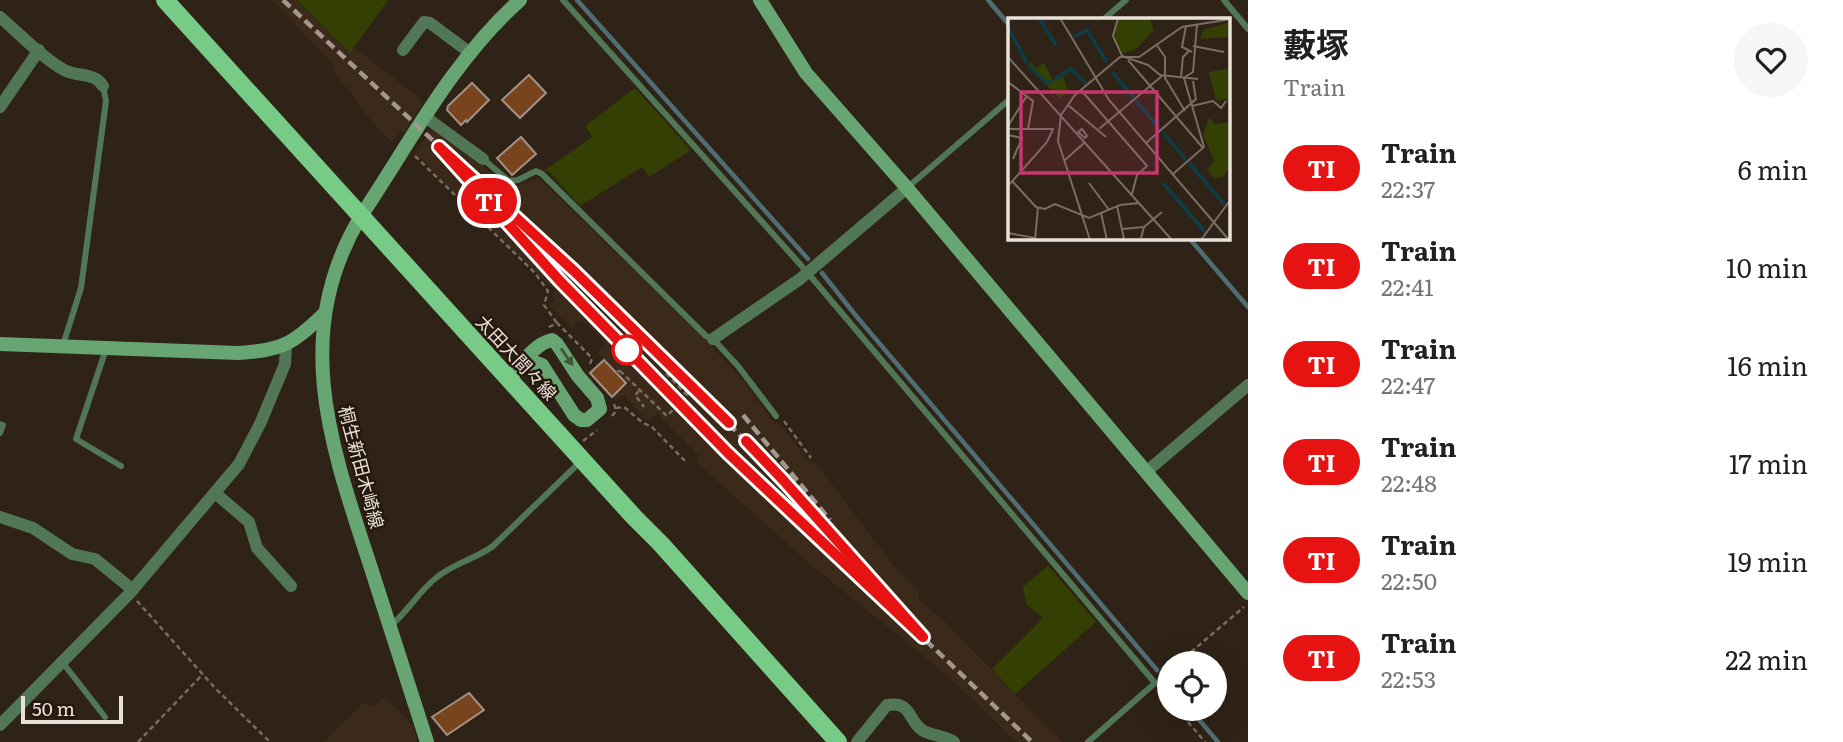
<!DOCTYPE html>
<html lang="en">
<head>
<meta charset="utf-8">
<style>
  body { margin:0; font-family:Literata,"Noto Sans JP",serif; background:#f6f6f6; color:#202124; height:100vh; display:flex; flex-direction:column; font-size:26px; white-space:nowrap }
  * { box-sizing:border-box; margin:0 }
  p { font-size:23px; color:#757577 }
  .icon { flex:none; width:38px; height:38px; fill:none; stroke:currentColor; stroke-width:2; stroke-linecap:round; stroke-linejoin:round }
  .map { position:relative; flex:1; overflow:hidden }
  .side { display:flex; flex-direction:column; background:#fff; width:595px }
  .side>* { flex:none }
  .badge { padding:0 14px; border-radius:23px; font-size:24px; line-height:46px }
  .buttons { position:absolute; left:1157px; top:651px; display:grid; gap:14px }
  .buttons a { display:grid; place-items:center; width:70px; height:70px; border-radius:50%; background:#fff; box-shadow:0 7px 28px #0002; font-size:35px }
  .scale { position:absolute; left:21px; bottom:18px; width:102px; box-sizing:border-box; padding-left:7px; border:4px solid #eae1da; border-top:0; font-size:19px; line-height:24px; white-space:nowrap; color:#eae1da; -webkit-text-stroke:5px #25180d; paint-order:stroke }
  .map>.badge { position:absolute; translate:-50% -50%; box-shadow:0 0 0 4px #fff }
  .round { display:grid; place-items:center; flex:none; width:74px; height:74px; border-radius:37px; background:#f6f6f6 }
  .overview { display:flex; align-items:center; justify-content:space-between; height:119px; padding:0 35px }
  h1 { font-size:33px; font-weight:700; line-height:52px }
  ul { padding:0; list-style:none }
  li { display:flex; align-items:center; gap:21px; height:98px; padding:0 35px }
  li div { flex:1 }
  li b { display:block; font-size:26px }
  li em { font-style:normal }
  li .badge { min-width:77px; font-weight:700; text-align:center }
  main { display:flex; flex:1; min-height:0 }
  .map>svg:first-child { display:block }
  .built { fill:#3b2a19 }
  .green { fill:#343f04 }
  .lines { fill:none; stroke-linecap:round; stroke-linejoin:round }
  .stream { stroke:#4f6e73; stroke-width:4.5 }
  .building { fill:#77441e; stroke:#a39185; stroke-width:2 }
  .path { stroke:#786d63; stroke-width:2.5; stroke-dasharray:5 3.5; stroke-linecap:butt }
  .lane { stroke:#517757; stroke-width:6 }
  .street { stroke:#517757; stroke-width:12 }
  .secondary { stroke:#67a672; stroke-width:14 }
  .primary { stroke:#78ca87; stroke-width:18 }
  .rail { stroke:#a1978e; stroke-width:4.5; stroke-dasharray:10 5; stroke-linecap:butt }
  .oneway { fill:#43583a }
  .line-casing { stroke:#fff; stroke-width:16 }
  .line { stroke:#e71212; stroke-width:10 }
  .stop-dot { fill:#fff; stroke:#e71212; stroke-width:3.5 }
  .labels { text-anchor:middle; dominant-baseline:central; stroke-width:5; stroke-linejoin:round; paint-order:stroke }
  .street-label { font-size:18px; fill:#eae1da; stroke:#25180d }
  .inset-river { fill:none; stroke:#0d3d47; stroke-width:3.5 }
  .inset-road { fill:none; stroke:#7a6e64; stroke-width:2 }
  .view { fill:#c8366e; fill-opacity:0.15; stroke:#c8366e; stroke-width:3.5 }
  .inset-edge { fill:none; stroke:#eae1da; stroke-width:3.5 }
</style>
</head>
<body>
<main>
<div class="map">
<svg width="1248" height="742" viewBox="0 0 1248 742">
  <rect width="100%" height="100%" fill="#2f2216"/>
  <!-- built -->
  <g class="built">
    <path d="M272,0H297L349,52L354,47L420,98L422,104L404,132L401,131L392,142L377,128L333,70L335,66Z"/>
    <path d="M431,128L510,187L519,185L537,178L541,180L711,345L741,378L775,424L779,422L810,464L814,461L894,566L919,591L918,599L945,622L1062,742H1016L948,676L810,564L695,461L699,456L657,413L648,421L623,395L616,401L587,372L603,359L598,353L605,345L603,341L586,323L579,321L572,328L558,315L549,305L555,299L551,296L555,291L415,154Z"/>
    <path d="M385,697L413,726L417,742H323L363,703L374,706Z"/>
  </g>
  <!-- green -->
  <g class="green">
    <path d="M297,0H388L350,53Z"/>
    <path d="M635,88L691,150L649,177L642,167L580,206L550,173L545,170L592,137L585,126Z"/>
    <path d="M1048,565L1096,622L1015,694L992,669L1043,618L1026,604L1023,587Z"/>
  </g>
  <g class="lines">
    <!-- stream -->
    <g class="stream">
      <path d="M577,0L808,259"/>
      <path d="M988,0L1010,26"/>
      <path d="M1189,238L1248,307"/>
      <path d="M822,273L857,317L1157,670"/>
      <path d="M1190,709L1218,742"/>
    </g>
  </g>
  <!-- building -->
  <g class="building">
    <path d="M529,75L546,93L520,118L502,100Z"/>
    <path d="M472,83L489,100L467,122L466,120L461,125L447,110L448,106Z"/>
    <path d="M521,137L536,154L512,175L497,158Z"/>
    <path d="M604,360L626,383L612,397L590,373Z"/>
    <path d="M469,693L484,710L447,735L432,717Z"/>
  </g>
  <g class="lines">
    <!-- path -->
    <g class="path">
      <path d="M415,156L535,273L548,291L544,305L557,323"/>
      <path d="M549,327L557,323L589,355L592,359L589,366"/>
      <path d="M620,371L667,416L687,395L665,372"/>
      <path d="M616,373L623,368"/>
      <path d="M639,391L635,395L644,407"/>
      <path d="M616,408L624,407L643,423L652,427L687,463"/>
      <path d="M612,416L616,411L614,404"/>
      <path d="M784,421L811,458"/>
      <path d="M583,441L597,430"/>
      <path d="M137,601L215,688L270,742"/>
      <path d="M1178,663L1244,607"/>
      <path d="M1162,677L1169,671"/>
      <path d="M1162,691L1169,700"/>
      <path d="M1177,709L1205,742"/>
      <path d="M138,742L203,674"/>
    </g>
    <!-- lane -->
    <g class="lane">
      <path d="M563,0L807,272L1155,683L1088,742"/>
      <path d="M1224,0L1248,29"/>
      <path d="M1104,19L1126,0"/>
      <path d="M483,159L509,181L518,180L536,171L542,174L706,336L713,339L738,366L776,416"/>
      <path d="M908,187L1010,99"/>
      <path d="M63,345L81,288L106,101L103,86"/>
      <path d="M106,349L76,439L121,466"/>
      <path d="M0,424L3,425L0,433"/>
      <path d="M390,626C408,612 418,592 436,578C453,563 476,559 493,546L581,461"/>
      <path d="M63,663L105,717"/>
    </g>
    <!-- street -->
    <g class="street">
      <path d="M0,17C20,34 41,57 64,70C77,77 95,72 103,86"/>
      <path d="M403,50L424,22L430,23L469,52"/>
      <path d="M0,107L39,50"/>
      <path d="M424,116L483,159"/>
      <path d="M713,339L800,279L907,188"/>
      <path d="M1146,472L1248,385"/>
      <path d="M215,493L249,522L257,548L291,586"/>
      <path d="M0,517L33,528L72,554L95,559L133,590"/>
      <path d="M0,725L129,594L239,464L260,424L285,364L286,345"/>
      <path d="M857,742L887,705C912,701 907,719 922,730C931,736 944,735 954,742"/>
    </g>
    <!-- secondary -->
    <g class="secondary">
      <path d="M760,0L806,73L907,188L1248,593"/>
      <path d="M0,344L238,353C284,350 292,344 325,313"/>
      <path d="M509,379C521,366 533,344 552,340L557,344L578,376L597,398L600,409L587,420H581L574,415L542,365L534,362L519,369"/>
      <path d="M427,742C408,683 389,624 370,565C331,446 290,334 361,216C411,141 452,61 520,0"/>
    </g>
    <!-- primary -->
    <path class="primary" d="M165,0L634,517L661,544L838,742"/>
    <!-- rail -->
    <g class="rail">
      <path d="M283,0L663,356L784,481L923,637"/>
      <path d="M505,219C613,341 729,458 849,568"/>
      <path d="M743,415L830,520"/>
      <path d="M915,630L1032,742"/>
    </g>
  </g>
  <!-- one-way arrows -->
  <defs><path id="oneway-solid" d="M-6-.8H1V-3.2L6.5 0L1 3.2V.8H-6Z" transform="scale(1.75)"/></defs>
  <use class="oneway" href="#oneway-solid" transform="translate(567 357) rotate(55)"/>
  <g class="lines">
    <defs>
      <path id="line" d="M729,423L574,271L439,147L559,280L728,453L923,637L784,481L746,441"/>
    </defs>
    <!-- line casing -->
    <use href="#line" class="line-casing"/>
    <!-- line -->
    <use href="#line" class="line"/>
  </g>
  <!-- markers -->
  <circle class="stop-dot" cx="627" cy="350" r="14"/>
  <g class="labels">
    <!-- street labels -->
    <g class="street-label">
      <text transform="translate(517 357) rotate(47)">太田大間々線</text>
      <text transform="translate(362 467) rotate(75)">桐生新田木崎線</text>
    </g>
  </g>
  <!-- overview -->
  <g transform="translate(1008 18)">
    <rect width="222" height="222" fill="#2f2216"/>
    <path d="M110,0H141L146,12L128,31L114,36L107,19ZM222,4V19L192,21L195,12ZM23,44L27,50L36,45L45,62L55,58L60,73L52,80L38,67L43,63L38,64L20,47ZM222,50V90L218,81L208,83L201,54ZM201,100L207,106L222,104V148L215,159L206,160L200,152L206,142L195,117Z" fill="#343f04"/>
    <path class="inset-river" d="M31,0L48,27M0,9L19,45M66,19L79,12L99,44M20,47L38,65L45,62M104,54L126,80M47,61L63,51L78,65M128,83L152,111M155,114L178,142M181,145L216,186M155,165L197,214"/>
    <path class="inset-road" d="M52,0L101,82L221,222M110,0L105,18L114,38L140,47L152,57L190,61M178,8L174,29L184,34M148,26L157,39V60L177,93M185,28L216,34M0,39L164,222M120,42L195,130M173,59L175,39L181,33M177,59L185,54L189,7M0,64L25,83L20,111M73,72L139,148L129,157L124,176M60,87L98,119M184,88L205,83L213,90L218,83M0,108L18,79M0,111H46M74,111L79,118L77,120L70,114ZM91,111L154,58M0,117L14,120L5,141M138,125L188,81L185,63M57,142L76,125M165,156L196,129L176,60M4,163L28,189L37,191L47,186L81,200L112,187L131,185M81,165L101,192M0,168L39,124L45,111M109,188L116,221M93,195L99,222M114,211L136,209M0,215L27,220M133,220L136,209L154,194M27,222L30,189M82,222L50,123L53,97L67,77L112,39H131L174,9L223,1M102,222H136M193,222L223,181"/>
    <path class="view" d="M13,74H149V155H13Z"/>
    <rect width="222" height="222" class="inset-edge"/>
  </g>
</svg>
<div class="buttons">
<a><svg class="icon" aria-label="locate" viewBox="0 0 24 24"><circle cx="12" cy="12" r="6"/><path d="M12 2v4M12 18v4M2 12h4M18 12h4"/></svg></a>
</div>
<div class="scale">50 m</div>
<b class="badge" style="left:489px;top:201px;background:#e71212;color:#fff">TI</b>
</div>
<section class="side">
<div class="overview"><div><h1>藪塚</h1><p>Train</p></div><a class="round"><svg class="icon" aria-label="heart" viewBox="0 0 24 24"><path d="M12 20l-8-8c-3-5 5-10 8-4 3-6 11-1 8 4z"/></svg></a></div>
<ul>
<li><span class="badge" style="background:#e71212;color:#fff">TI</span><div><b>Train</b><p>22:37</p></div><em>6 min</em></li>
<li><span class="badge" style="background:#e71212;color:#fff">TI</span><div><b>Train</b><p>22:41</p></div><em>10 min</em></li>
<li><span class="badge" style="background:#e71212;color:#fff">TI</span><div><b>Train</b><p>22:47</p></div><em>16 min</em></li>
<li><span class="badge" style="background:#e71212;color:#fff">TI</span><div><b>Train</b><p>22:48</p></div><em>17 min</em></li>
<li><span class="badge" style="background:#e71212;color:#fff">TI</span><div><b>Train</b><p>22:50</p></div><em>19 min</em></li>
<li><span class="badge" style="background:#e71212;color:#fff">TI</span><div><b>Train</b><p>22:53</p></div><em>22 min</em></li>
</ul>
</section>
</main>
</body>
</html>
